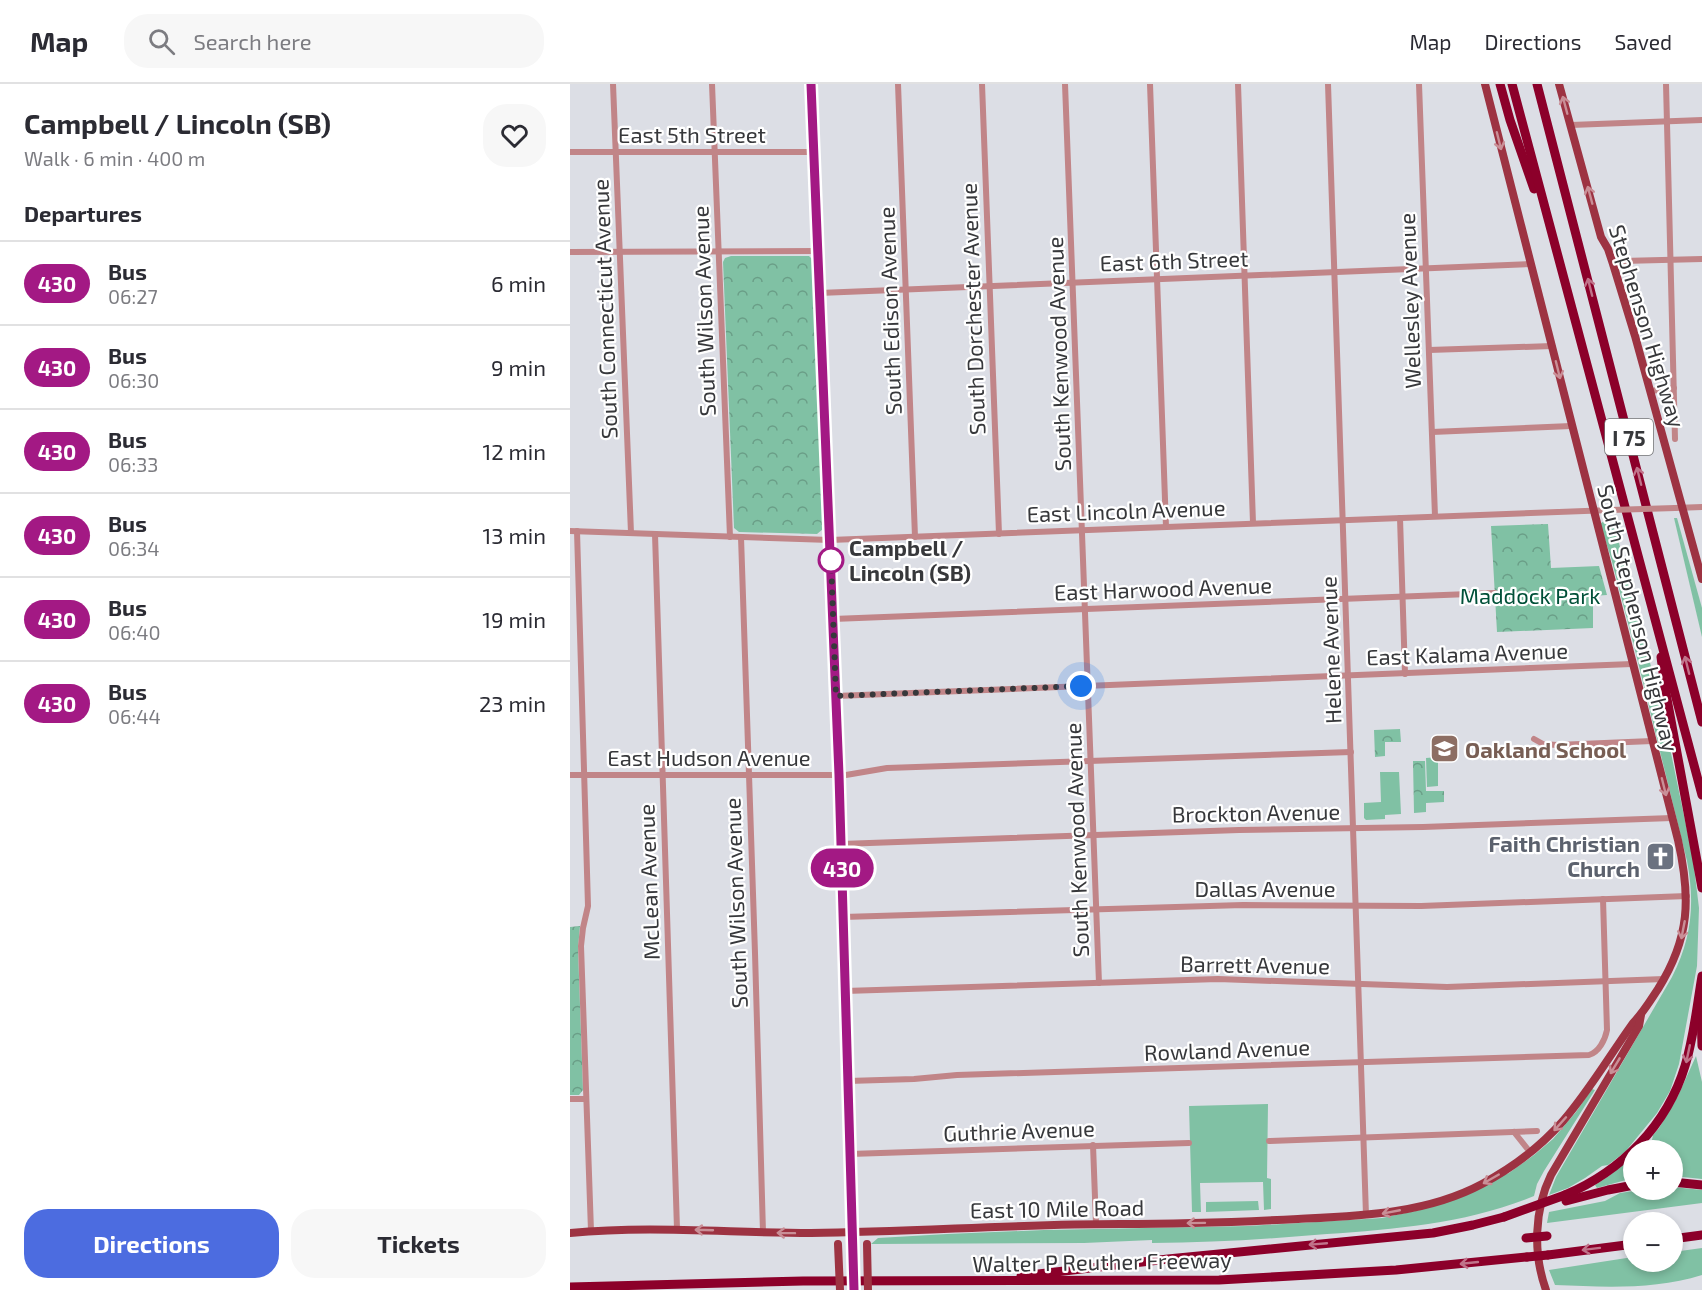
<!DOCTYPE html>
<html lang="en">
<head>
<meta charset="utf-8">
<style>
  body { margin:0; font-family:"Exo 2",sans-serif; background:#f7f7f7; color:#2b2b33; height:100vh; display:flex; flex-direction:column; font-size:22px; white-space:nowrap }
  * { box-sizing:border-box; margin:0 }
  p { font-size:20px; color:#7c7c81 }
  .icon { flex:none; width:33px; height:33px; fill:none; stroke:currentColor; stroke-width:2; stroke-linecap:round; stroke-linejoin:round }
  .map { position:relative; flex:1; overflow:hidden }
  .side { display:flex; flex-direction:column; background:#fff; width:570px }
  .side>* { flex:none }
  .badge { padding:0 12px; border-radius:20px; font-size:21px; line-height:39px }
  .fabs { position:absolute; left:1053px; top:1056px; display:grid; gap:12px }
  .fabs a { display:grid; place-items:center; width:60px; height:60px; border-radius:50%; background:#fff; box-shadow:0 3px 9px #0003; font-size:30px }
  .you { position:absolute; width:30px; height:30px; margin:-15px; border:4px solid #fff; border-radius:50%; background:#1a73e8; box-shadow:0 0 0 9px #1a73e833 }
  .map>.badge { position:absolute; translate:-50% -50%; box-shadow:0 0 0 3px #fff }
  h2 { padding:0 24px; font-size:22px; line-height:54px }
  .round { display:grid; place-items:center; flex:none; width:63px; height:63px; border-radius:24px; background:#f7f7f7 }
  .overview { display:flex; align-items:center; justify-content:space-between; height:102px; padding:0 24px }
  h1 { font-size:28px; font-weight:700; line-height:45px }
  .action { display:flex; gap:12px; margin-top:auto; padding:12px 24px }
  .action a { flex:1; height:69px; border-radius:24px; background:#4c6ce0; color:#fff; font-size:24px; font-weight:700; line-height:69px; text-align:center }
  .action a+a { background:#f7f7f7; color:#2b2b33 }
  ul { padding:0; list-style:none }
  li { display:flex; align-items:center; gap:18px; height:84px; padding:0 24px; border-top:2px solid #e1e1e2 }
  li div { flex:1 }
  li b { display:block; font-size:22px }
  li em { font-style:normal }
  li .badge { min-width:66px; font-weight:700; text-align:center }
  header { display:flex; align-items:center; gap:36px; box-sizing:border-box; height:84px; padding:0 30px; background:#fff; border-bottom:2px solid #e1e1e2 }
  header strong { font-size:28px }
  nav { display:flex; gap:33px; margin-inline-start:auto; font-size:21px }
  .search { width:420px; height:54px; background:#f7f7f7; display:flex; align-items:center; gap:15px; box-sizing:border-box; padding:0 21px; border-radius:24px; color:#7c7c81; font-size:22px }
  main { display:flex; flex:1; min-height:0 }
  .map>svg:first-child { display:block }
  .grass { fill:#80c1a4 }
  .park { fill:url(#park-crowns) }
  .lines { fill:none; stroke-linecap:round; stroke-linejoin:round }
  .minor { stroke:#c18588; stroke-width:6 }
  .major { stroke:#9d3342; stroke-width:8 }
  .highway { stroke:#8c002a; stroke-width:9 }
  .minor-bridge { stroke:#c18588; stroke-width:6 }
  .major-bridge { stroke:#9d3342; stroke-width:8 }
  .highway-bridge { stroke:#8c002a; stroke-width:9 }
  .oneway { stroke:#c98f97 }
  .oneway2 { stroke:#c0738a }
  .line-casing { stroke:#fff; stroke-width:14 }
  .line { stroke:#a31984; stroke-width:9 }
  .walk { stroke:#37383b; stroke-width:6; stroke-dasharray:0 10.8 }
  .stop-dot { fill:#fff; stroke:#a31984; stroke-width:3 }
  .labels { text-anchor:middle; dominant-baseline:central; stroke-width:4.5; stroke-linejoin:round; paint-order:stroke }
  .shield { fill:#fff; stroke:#737476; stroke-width:1.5 }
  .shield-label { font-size:21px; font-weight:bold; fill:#37383b }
  .street-label { font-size:22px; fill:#37383b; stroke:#fff }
  .stop-label { font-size:22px; font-weight:bold; fill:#37383b; stroke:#fff; text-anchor:start }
  .park-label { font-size:22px; fill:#005038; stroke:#fff }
  .education-label { font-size:22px; font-weight:bold; fill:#785e54; stroke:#fff; text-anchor:start }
  .worship-label { font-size:22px; font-weight:bold; fill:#5b616d; stroke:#fff; text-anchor:end }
</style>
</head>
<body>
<header>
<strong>Map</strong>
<div class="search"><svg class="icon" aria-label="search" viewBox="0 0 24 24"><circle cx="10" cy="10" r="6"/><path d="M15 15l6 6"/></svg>Search here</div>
<nav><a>Map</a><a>Directions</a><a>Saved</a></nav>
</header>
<main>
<section class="side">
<div class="overview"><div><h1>Campbell / Lincoln (SB)</h1><p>Walk · 6 min · 400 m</p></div><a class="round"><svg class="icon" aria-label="heart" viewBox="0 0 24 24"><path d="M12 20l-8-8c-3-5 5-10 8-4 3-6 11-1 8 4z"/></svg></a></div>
<h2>Departures</h2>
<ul>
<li><span class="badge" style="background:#a31984;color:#fff">430</span><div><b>Bus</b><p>06:27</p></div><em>6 min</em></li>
<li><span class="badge" style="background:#a31984;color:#fff">430</span><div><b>Bus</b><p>06:30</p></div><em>9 min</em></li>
<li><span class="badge" style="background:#a31984;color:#fff">430</span><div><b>Bus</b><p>06:33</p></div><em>12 min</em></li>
<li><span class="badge" style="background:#a31984;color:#fff">430</span><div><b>Bus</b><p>06:34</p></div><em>13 min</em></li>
<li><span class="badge" style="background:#a31984;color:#fff">430</span><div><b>Bus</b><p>06:40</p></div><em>19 min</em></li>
<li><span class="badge" style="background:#a31984;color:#fff">430</span><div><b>Bus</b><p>06:44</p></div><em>23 min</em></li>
</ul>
<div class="action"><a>Directions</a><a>Tickets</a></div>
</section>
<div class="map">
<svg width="1132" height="1206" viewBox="0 0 1132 1206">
  <defs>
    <pattern id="park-crowns" width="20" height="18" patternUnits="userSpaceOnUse" patternTransform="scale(1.5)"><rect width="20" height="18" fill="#80c1a4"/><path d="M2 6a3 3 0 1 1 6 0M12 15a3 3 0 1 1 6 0" fill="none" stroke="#6a9e87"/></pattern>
  </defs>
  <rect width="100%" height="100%" fill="#dcdee5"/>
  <!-- grass -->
  <g class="grass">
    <path d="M1104,434H1107L1132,524V553Z"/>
    <path d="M1035,436H1041L1049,459L1091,621L1123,775L1129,824L1127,882L1109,980L1100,1007L1087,1029L1055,1068L1038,1081L1032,1082L1015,1094L998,1104L979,1111L986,1093L1102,893C1122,854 1125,819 1117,777L1065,566L1041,474L1030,440Z"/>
    <path d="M868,673V702L857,703L856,674Z"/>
    <path d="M810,688H829L831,730L815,731V735L796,736L794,734V719L811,718Z"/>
    <path d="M1126,972L1132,998V1095L1103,1092L1102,1066H1080L1083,1051L1089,1044L1107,1014Z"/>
    <path d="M1022,1005L1025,1006L974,1087L967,1100L964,1112C898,1139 828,1145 757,1150C699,1155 641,1159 582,1159V1156L514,1159L301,1160L308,1154L377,1150L474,1146L678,1142L812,1134L850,1126L939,1089L964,1071L983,1055L1006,1028Z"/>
    <path d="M698,1020L697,1094L701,1095V1125L694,1126L693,1098L630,1099L631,1128H622L619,1022Z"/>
    <path d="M1063,1072V1094L1027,1104L1025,1101L1039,1092Z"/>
    <path d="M1103,1103L1132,1106V1119L977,1139L979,1128L1035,1117L1050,1109L1070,1106H1102Z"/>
    <path d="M688,1117L689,1126L636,1128V1118Z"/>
    <path d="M1132,1164V1191C1084,1206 1034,1203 985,1201L979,1186L1063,1173L1064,1178H1102L1103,1168Z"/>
  </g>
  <!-- park -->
  <g class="park">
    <path d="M161,172H239L243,176L253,442V445L247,450L169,448L164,444L153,178L155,174Z"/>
    <path d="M978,440L981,484L1029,482L1037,511L1023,512V544L927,548L921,442Z"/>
    <path d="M830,645L831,658H815V672L805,673L804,646Z"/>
    <path d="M843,677H855L856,707H874V718L856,719V728L844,729Z"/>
    <path d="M10,842L8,864L13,1006L9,1011H0V843Z"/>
  </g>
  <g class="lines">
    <!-- minor -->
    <g class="minor">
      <path d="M43,0L61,449"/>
      <path d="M142,0L160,453"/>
      <path d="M241,0L269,691L282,1159"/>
      <path d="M328,0L345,453"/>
      <path d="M412,0L429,450"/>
      <path d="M495,0L529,899"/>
      <path d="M580,0L596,443"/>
      <path d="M668,0L683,439"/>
      <path d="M758,0L796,1131"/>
      <path d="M849,0L865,432"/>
      <path d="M1096,0L1105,355"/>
      <path d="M1001,41L1132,36"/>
      <path d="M0,68H244"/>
      <path d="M0,168L248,167"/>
      <path d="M1043,180L1052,177L1132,175"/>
      <path d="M249,209L961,180"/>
      <path d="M859,266L982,262"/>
      <path d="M1081,307L1104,304"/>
      <path d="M862,348L1001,342"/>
      <path d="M1105,424L1132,423"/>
      <path d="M830,434L835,590"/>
      <path d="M0,447L260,456L1041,426"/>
      <path d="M7,447L18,822L13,844L11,862L21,1147"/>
      <path d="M85,450L107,1145"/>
      <path d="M171,453L185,869L193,1148"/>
      <path d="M263,535L925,509"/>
      <path d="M266,612L1062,580"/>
      <path d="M964,655L973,660L987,661L1082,657"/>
      <path d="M0,691H276L317,684L781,668"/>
      <path d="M271,760L669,746L853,743L1102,734"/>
      <path d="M273,833L673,821L851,822L1117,812"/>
      <path d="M275,907L648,895L877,903L1094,895"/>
      <path d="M278,997L344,995L387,991L1019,971C1029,968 1035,956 1037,946L1033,815"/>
      <path d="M0,1015H16"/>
      <path d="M944,1048L960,1068"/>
      <path d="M699,1057L967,1047"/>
      <path d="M523,1061L526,1140"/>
      <path d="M280,1070L619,1059"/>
    </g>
    <!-- major -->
    <g class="major">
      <path d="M989,0L1031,153L1038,165L1043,180L1065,252L1132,495"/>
      <path d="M0,1149C80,1141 160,1149 241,1149C344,1148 447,1140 550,1140C609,1140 669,1138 728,1135C789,1132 856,1130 912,1100C942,1084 971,1062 993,1037C1019,1007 1040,971 1063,939C1073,929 1080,917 1088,905C1120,854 1121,814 1108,756L915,0"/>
      <path d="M976,1206C963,1170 964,1126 981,1091L1069,942L1071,931"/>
    </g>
    <!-- highway -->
    <g class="highway">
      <path d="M930,0L940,36L964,105"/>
      <path d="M942,0L1132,711"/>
      <path d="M967,0L1132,638"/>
      <path d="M1091,573L1095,604L1132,804"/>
      <path d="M1131,925L1132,962"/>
      <path d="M1102,1098L1132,1101"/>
      <path d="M995,1111C1052,1087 1097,1041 1115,982C1124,953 1127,921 1132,892"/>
      <path d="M996,1117L1038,1106L1064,1101"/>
      <path d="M1102,1155L1132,1151"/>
      <path d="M978,1171L1064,1160"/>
      <path d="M451,1192L598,1175L863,1149L903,1141L934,1133"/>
      <path d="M0,1203L233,1197L649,1196L826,1186L957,1173"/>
    </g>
    <!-- minor-bridge -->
    <g class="minor-bridge">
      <path d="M1041,426L1105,424"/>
      <path d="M282,1159L284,1206"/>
    </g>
    <!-- major-bridge -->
    <g class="major-bridge">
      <path d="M268,1160L270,1206"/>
      <path d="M297,1160L298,1206"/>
    </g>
    <!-- highway-bridge -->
    <g class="highway-bridge">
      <path d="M934,1133L995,1111"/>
      <path d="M956,1154L977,1152"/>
      <path d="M957,1173L978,1171"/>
    </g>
  </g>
  <!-- one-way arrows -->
  <defs><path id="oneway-shaft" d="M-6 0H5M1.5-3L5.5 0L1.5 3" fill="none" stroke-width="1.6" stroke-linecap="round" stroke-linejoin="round" transform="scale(1.5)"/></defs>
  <g class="oneway">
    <use href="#oneway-shaft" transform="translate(995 21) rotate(-105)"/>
    <use href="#oneway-shaft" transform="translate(929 57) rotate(76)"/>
    <use href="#oneway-shaft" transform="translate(1020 111) rotate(-105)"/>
    <use href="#oneway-shaft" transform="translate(988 286) rotate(76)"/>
    <use href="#oneway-shaft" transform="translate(1094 703) rotate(76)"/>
    <use href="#oneway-shaft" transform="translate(1113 846) rotate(101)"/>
    <use href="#oneway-shaft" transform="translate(1045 982) rotate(121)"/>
    <use href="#oneway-shaft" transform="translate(990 1040) rotate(132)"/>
    <use href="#oneway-shaft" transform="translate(921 1095) rotate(150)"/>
    <use href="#oneway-shaft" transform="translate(821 1128) rotate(169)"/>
    <use href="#oneway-shaft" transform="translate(626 1139) rotate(179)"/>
    <use href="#oneway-shaft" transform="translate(134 1146) rotate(-178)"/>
    <use href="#oneway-shaft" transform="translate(216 1149) rotate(-179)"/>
  </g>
  <g class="oneway2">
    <use href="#oneway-shaft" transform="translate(1020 203) rotate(-104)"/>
    <use href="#oneway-shaft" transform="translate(1069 392) rotate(-104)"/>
    <use href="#oneway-shaft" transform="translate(1117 581) rotate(-104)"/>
    <use href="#oneway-shaft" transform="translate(1118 970) rotate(102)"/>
    <use href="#oneway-shaft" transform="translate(748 1160) rotate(175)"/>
    <use href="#oneway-shaft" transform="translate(1021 1165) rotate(173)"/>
    <use href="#oneway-shaft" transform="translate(899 1179) rotate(174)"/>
  </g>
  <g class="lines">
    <defs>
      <path id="line" d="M241,0L269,691L284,1206"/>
    </defs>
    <!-- line casing -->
    <use href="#line" class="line-casing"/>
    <!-- line -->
    <use href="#line" class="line"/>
    <!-- walk -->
    <path class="walk" d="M261,476L266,612L511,602"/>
  </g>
  <!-- icons -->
  <defs>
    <symbol id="school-square" viewBox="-11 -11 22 22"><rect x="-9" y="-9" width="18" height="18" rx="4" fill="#8d6e63" stroke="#fff"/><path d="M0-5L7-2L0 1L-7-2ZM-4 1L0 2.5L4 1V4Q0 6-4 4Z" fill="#fff"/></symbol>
    <symbol id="church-square" viewBox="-11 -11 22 22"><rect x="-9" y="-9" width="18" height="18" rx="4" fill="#6b7280" stroke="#fff"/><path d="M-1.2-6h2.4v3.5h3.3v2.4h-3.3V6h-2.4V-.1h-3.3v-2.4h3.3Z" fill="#fff"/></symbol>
  </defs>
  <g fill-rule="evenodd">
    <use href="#school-square" x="858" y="648" width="33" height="33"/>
    <use href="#church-square" x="1074" y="756" width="33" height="33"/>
  </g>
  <!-- markers -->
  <circle class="stop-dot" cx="261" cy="476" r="12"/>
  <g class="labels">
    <!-- shield labels -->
    <rect class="shield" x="1035" y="335" width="48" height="36" rx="4.5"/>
    <g class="shield-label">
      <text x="1059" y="353">I 75</text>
    </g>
    <!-- street labels -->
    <g class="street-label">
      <text x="122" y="50">East 5th Street</text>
      <text transform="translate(604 176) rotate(-2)">East 6th Street</text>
      <text transform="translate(839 217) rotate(-92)">Wellesley Avenue</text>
      <text transform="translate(34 225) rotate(-92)">South Connecticut Avenue</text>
      <text transform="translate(402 225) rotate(-92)">South Dorchester Avenue</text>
      <text transform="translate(133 227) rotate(-92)">South Wilson Avenue</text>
      <text transform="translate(319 227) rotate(-92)">South Edison Avenue</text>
      <text transform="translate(1078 242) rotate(73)">Stephenson Highway</text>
      <text transform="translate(488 270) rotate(-92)">South Kenwood Avenue</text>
      <text transform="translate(556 426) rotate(-2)">East Lincoln Avenue</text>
      <text transform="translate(593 504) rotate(-2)">East Harwood Avenue</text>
      <text transform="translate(1069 534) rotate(76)">South Stephenson Highway</text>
      <text transform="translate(760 566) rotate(-92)">Helene Avenue</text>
      <text transform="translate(897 569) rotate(-2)">East Kalama Avenue</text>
      <text x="139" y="673">East Hudson Avenue</text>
      <text transform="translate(686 728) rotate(-1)">Brockton Avenue</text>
      <text transform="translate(506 756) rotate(-92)">South Kenwood Avenue</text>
      <text transform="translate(78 798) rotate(-92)">McLean Avenue</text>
      <text x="695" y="804">Dallas Avenue</text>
      <text transform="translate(165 819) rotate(-92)">South Wilson Avenue</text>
      <text transform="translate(685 880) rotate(1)">Barrett Avenue</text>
      <text transform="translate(657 965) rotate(-2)">Rowland Avenue</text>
      <text transform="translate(449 1046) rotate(-2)">Guthrie Avenue</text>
      <text transform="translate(487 1124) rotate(-1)">East 10 Mile Road</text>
      <text transform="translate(532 1177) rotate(-1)">Walter P Reuther Freeway</text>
    </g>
    <!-- stop labels -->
    <g class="stop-label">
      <text x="279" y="463">Campbell /<tspan x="279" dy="25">Lincoln (SB)</tspan></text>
    </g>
    <!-- park labels -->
    <g class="park-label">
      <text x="960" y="511">Maddock Park</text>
    </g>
    <!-- education labels -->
    <g class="education-label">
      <text x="895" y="665">Oakland School</text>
    </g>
    <!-- worship labels -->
    <g class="worship-label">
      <text x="1070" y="759">Faith Christian<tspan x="1070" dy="25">Church</tspan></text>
    </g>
  </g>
</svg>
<div class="fabs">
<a>+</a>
<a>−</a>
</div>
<div class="you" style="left:511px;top:602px"></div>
<b class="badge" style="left:272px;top:784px;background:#a31984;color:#fff">430</b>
</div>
</main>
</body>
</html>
